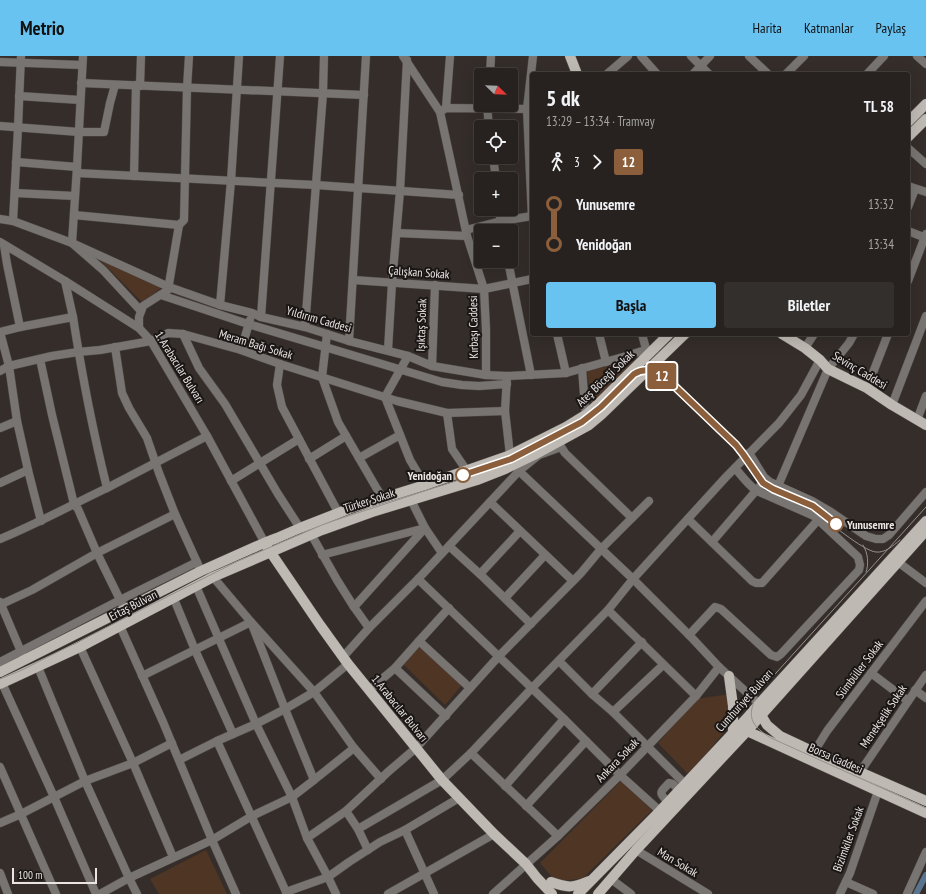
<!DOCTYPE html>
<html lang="tr">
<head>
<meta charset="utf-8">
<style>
  body { margin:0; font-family:"PT Sans Narrow",sans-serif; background:#332f2c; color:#f1f3f6; height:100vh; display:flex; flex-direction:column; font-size:15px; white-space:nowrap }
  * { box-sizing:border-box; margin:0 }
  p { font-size:13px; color:#a4a4a4 }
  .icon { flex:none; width:22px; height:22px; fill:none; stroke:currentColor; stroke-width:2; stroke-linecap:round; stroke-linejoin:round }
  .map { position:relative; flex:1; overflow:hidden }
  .sheet { position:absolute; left:530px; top:16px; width:380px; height:264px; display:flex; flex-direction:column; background:#27221f; border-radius:4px; box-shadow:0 4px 16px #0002,0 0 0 1px #433f3d }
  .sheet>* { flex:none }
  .badge { padding:0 8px; border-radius:3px; font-size:14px; line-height:26px }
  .needle { width:26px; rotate:113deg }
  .controls { position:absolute; left:474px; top:12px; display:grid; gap:8px }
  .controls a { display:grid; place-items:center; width:44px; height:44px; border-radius:4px; background:#27221f; box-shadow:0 4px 16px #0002,0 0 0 1px #433f3d; font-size:20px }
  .scale { position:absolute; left:12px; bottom:10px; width:85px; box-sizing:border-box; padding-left:4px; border:2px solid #eae5e2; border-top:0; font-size:11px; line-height:14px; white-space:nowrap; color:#eae5e2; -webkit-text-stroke:3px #191615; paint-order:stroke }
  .map>.badge { position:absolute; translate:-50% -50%; box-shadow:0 0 0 2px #fff }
  .legs { display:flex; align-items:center; gap:6px; height:44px; padding:0 16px; font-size:13px }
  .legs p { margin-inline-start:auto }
  .head { display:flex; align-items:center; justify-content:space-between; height:68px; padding:0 16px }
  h1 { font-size:22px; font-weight:800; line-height:30px }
  .cta { display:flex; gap:8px; margin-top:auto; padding:8px 16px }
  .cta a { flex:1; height:46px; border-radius:4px; background:#69c3f1; color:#111; font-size:16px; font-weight:800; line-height:46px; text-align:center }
  .cta a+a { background:#332f2c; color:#f1f3f6 }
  ul { padding:0 16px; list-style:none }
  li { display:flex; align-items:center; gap:14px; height:40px; font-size:15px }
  li i { display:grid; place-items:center; width:6px; height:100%; margin:0 5px; background:currentColor }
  li i::after { content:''; width:10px; height:10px; margin:-5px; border:3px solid; border-radius:50%; background:#27221f }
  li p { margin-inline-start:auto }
  li:first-child i { background:linear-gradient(#0000 50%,currentColor 0) }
  li:last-child i { background:linear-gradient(currentColor 50%,#0000 0) }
  header { display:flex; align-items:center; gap:24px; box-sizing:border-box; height:56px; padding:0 20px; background:#69c3f1; color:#111 }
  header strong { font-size:19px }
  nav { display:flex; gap:22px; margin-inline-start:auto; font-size:14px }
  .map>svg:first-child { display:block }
  .green { fill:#4f3524 }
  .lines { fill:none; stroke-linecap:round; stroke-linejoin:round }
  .canal { stroke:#59748f; stroke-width:6 }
  .minor-casing { stroke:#514a47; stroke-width:9 }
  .major-casing { stroke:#514a47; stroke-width:11 }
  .minor { stroke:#777471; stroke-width:8 }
  .major { stroke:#bebab3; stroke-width:10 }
  .tram { stroke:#96908d; stroke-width:1 }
  .line-1-casing { stroke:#fff; stroke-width:9 }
  .line-1 { stroke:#8b5e3c; stroke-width:6 }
  .stop-1-dot { fill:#fff; stroke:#8b5e3c; stroke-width:2 }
  .labels { text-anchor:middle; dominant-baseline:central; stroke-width:4; stroke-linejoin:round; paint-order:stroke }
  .street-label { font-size:12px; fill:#eae5e2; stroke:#191615 }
  .stop-label { font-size:12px; font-weight:bold; fill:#eae5e2; stroke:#191615; text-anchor:end }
</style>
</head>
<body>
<header>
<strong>Metrio</strong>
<nav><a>Harita</a><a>Katmanlar</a><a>Paylaş</a></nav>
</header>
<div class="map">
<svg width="926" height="838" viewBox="0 0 926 838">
  <rect width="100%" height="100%" fill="#342d29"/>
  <!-- green -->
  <g class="green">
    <path d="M99,203L162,231L142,246Z"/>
    <path d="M638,304L592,351L587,315Z"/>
    <path d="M418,588L462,629L445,649L402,607Z"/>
    <path d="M729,638L733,665L689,719L658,687L697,643Z"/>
    <path d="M621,725L652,754L583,822L564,825L552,821L540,807Z"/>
    <path d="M206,794L227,838H159L150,823Z"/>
  </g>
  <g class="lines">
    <!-- canal -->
    <path class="canal" d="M916,838L926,819"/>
    <defs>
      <g id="minor">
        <path d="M83,0L77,111L72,187L103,214L141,255"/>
        <path d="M403,0L440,56L467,180L484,233L486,273V319"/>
        <path d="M641,0L657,18"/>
        <path d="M691,0L709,18"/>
        <path d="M749,0L768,18"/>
        <path d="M917,0L926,8"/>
        <path d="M0,6L82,9"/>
        <path d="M607,18L628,0"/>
        <path d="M693,18L710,0"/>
        <path d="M786,18L804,0"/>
        <path d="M867,18L884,0"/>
        <path d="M490,19L491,0"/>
        <path d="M81,27L364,39"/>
        <path d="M140,30L141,0"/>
        <path d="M19,40L80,44"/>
        <path d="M487,49L489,71"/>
        <path d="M446,52L450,0"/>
        <path d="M440,56L446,52L531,53"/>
        <path d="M0,70L79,76H104L110,47L115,29"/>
        <path d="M908,92L926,108"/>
        <path d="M493,101L496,123"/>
        <path d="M16,106L77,111"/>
        <path d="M77,117L316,129L459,139"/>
        <path d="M134,120L136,29"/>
        <path d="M908,130L926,136"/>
        <path d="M15,137L75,140"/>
        <path d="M908,151L915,133"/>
        <path d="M499,153L502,175"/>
        <path d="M74,159L179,169"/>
        <path d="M532,162L527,53L533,0"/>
        <path d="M0,163L13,165L72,187L169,231L220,249L252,257L261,261L305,271L349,285L408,300L432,310L486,319L507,320L566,317L623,301L642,295L655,293"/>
        <path d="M13,165L18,72L20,23L21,0"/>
        <path d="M466,174L501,165L532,160"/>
        <path d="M908,175L926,182"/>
        <path d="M397,177L467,180"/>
        <path d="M0,186L65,225L139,272L151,285L207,380L267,491"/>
        <path d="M508,205L531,319"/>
        <path d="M353,224L484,233L532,223"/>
        <path d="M65,225L73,261"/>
        <path d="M908,225L926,178"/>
        <path d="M161,239L248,268L442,326L462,329L479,330L507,328"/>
        <path d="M220,249L231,125L239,0"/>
        <path d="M261,261L280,0"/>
        <path d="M305,271L323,37L324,0"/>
        <path d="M139,272V261L143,250L168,234L179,169L184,164L187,32L189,0"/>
        <path d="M0,276L20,271L7,208L4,189"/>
        <path d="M0,276L9,310L17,365"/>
        <path d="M183,278L199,312L225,348L278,438L300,472"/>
        <path d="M327,278L322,321L338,366L377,433L383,442"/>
        <path d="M557,278L566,317"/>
        <path d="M599,278L606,306"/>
        <path d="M642,278L646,293"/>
        <path d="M349,285L366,0"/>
        <path d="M115,291L122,337L129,352L147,382L159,417L175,458"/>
        <path d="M805,292L814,278"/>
        <path d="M241,294L250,264"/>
        <path d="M388,294L392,227L400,135L407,4"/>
        <path d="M408,300L385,341L410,404L425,429"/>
        <path d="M40,303L52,359L74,448L78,453L97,497L125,554"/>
        <path d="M280,308L277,329L282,351L299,383L338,456"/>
        <path d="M432,310L435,229"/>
        <path d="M582,312L585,352L587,358"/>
        <path d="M0,315L9,310L52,300L78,296L100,294L151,285L168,277L183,278L241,294L280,308L397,345L447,357L505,355"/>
        <path d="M507,320L505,355L510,399L514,409L519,415L633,523L692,582L719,611L757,646L759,648L760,653"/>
        <path d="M867,332L888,278"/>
        <path d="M892,349L926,260"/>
        <path d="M447,357L452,393L467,415"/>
        <path d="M917,364L926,340"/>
        <path d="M0,372L17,365L28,414L0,427"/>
        <path d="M558,386L565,397L632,462"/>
        <path d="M749,397L764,421L770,426L812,445L831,456L866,480L876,483H883L889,479L926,436"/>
        <path d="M359,402L400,379"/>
        <path d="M309,403L346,380"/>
        <path d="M28,414L41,465"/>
        <path d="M231,425L299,383"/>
        <path d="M778,430L828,313L849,287L854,278"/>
        <path d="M107,432L207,380"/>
        <path d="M411,444L425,472L442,497"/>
        <path d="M490,446L573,525"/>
        <path d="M688,463L752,525L756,527H762L818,464"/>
        <path d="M311,478L337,524L354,551L369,572"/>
        <path d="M0,483C37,468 71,449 107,432C93,376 82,319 73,261L20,271"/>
        <path d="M712,486L766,423"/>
        <path d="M449,490L482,520L531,568"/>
        <path d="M322,499L425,472L354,551"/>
        <path d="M898,506L926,527"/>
        <path d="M480,518L520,475"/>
        <path d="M213,521L251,566L314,636L354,692L381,723"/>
        <path d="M418,523L564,663L620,719L660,755"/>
        <path d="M196,530L256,668L285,653L314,636L348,608"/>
        <path d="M505,542L545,499"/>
        <path d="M174,543L195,594L233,678"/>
        <path d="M0,546L22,598"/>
        <path d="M0,549L32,534L97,497L175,458L201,515"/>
        <path d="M608,554L696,640"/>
        <path d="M120,570L163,666L212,784L236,838"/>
        <path d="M689,579L715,551L721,553L771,599L777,601L781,598L859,514L860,509L858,501L814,460L757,435C748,429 742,420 735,412"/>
        <path d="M419,585L470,632"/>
        <path d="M80,591L133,707L173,801"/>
        <path d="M343,601L369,572L418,523L519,415L539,399L561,391"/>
        <path d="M559,605L592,638L613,656L685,728"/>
        <path d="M0,606L120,544L197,506"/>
        <path d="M38,611L85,725L129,822L137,838"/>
        <path d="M395,612L446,660"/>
        <path d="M871,617L908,645"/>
        <path d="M2,627L54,741L96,838"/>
        <path d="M369,634L395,612L419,585L449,552"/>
        <path d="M915,634L926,642"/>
        <path d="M592,638L642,586"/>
        <path d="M613,656L663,609"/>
        <path d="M217,685L287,838"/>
        <path d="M814,696L827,675L926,545"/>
        <path d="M471,697L558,780"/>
        <path d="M179,704L217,685L256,668L292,741L307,782L328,821L336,838"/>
        <path d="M0,711L56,838"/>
        <path d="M860,716L926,619"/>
        <path d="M314,724L354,692"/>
        <path d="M505,730L564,663"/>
        <path d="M668,746C658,736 660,737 669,727L673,728L679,734"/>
        <path d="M526,750L586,685"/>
        <path d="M346,755L358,773L368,794"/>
        <path d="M0,767L21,758L85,725L133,707L172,687"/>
        <path d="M358,773L442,724L471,697L532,632L608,554L633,523L684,467L726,421L779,367L801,339L820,304"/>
        <path d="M405,774L434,838"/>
        <path d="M307,782L346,755L389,715L416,692L499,600L581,517L601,493L649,445"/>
        <path d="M636,794L708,838"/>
        <path d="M0,817L8,838"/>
        <path d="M611,823L631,838"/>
        <path d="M846,826L873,838"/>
        <path d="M286,836L328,821L349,806L380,786L405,774L459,742"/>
        <path d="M100,838L129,822L212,784L252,760L292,741L314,724L285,653L251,566L142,620"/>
        <path d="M388,838L494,778"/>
        <path d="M493,838L558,780L620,719L696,640L719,611"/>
        <path d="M840,838L850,817L878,735"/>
        <path d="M907,838L926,796"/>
      </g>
      <g id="major">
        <path d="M570,0L577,18"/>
        <path d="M908,66L926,48"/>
        <path d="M908,81L926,63"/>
        <path d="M782,278L805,292L820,304L828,313L867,332L892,349L926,369"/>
        <path d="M267,491L320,569L348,608L442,724L494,778L526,808L537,822L552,838"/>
        <path d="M0,616L201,515L264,487L277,482L300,472L351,452L425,429L508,400L566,371L587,358L597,349L669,278"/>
        <path d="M729,620L733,650V676"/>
        <path d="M0,628L80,591L213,521L322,474L372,456L477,424L505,413L534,399L589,369L601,359L685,278"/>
        <path d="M761,659L767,669L780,680L814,696L926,745"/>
        <path d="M747,670V675L926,757"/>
        <path d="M551,826C568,832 572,832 589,825"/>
        <path d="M578,838L660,755L747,662L759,648L926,465"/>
        <path d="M598,838L636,794L747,675L924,477"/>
      </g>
    </defs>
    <!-- minor casing -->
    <use href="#minor" class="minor-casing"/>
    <!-- major casing -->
    <use href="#major" class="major-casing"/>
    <!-- minor -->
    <use href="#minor" class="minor"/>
    <!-- major -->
    <use href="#major" class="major"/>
    <!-- tram -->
    <g class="tram">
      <path d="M926,451L758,637C746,660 750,669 771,682L926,752"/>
      <path d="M863,489C868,497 869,508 866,516"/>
      <path d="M0,623L22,614L236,506L322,469L336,464L486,415L512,405L576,372C586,366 596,360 604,352C622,336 640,301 666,326L737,395L759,427C773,442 798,444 814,455C827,464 863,495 876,496C885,497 893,490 900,484"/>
    </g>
  </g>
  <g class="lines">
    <defs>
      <path id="line-1" d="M463,419L511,403L582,366L601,351L634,318C644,312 655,314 665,321L736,389L743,398L763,427L773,433L813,450L836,468"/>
    </defs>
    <!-- line-1 casing -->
    <use href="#line-1" class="line-1-casing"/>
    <!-- line-1 -->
    <use href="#line-1" class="line-1"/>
  </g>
  <!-- markers -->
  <g class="stop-1-dot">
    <circle cx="463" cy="419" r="7"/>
    <circle cx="836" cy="468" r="7"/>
  </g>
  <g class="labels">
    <!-- street labels -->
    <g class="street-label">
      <text transform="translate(419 216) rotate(4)">Çalışkan Sokak</text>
      <text transform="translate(319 263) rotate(16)">Yıldırım Caddesi</text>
      <text transform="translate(421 269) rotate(-88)">Işıktaş Sokak</text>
      <text transform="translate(473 271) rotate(-91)">Kırbaşı Caddesi</text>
      <text transform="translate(256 288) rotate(17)">Meram Bağı Sokak</text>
      <text transform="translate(180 311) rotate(58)">1. Arabacılar Bulvarı</text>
      <text transform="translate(860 314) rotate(31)">Sevinç Caddesi</text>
      <text transform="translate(605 322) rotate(-44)">Ateş Böceği Sokak</text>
      <text transform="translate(369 444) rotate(-18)">Türker Sokak</text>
      <text transform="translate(133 549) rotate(-27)">Ertaş Bulvarı</text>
      <text transform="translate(859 613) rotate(-53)">Sümbüller Sokak</text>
      <text transform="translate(744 644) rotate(-48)">Cumhuriyet Bulvarı</text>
      <text transform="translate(400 652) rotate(51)">1. Arabacılar Bulvarı</text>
      <text transform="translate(883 660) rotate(-56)">Menekşelik Sokak</text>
      <text transform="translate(836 702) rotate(24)">Borsa Caddesi</text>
      <text transform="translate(617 704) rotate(-46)">Ankara Sokak</text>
      <text transform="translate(848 783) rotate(-70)">Bizimkiler Sokak</text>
      <text transform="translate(678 806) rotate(31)">Man Sokak</text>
    </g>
    <!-- stop labels -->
    <g class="stop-label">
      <text x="452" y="419">Yenidoğan</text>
      <text x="847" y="468" text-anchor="start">Yunusemre</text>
    </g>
  </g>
</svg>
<div class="controls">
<a><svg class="needle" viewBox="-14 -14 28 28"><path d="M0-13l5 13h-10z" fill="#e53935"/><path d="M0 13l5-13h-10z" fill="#a4a4a4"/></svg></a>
<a><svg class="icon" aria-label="locate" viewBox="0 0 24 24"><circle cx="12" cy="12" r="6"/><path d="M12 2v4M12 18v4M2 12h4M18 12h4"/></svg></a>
<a>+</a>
<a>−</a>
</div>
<div class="scale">100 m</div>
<b class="badge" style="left:662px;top:320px;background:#8b5e3c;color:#fff">12</b>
<section class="sheet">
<div class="head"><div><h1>5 dk</h1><p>13:29 – 13:34 · Tramvay</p></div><b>TL 58</b></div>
<div class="legs"><svg class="icon" aria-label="walk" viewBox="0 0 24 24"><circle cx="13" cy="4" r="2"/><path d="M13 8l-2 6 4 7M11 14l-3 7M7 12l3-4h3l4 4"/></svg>3<svg class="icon" aria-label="forward" viewBox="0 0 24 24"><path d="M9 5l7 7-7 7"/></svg><b class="badge" style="background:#8b5e3c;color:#fff">12</b></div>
<ul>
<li><i style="color:#8b5e3c"></i><b>Yunusemre</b><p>13:32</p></li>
<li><i style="color:#8b5e3c"></i><b>Yenidoğan</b><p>13:34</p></li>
</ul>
<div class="cta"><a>Başla</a><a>Biletler</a></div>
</section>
</div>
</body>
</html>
